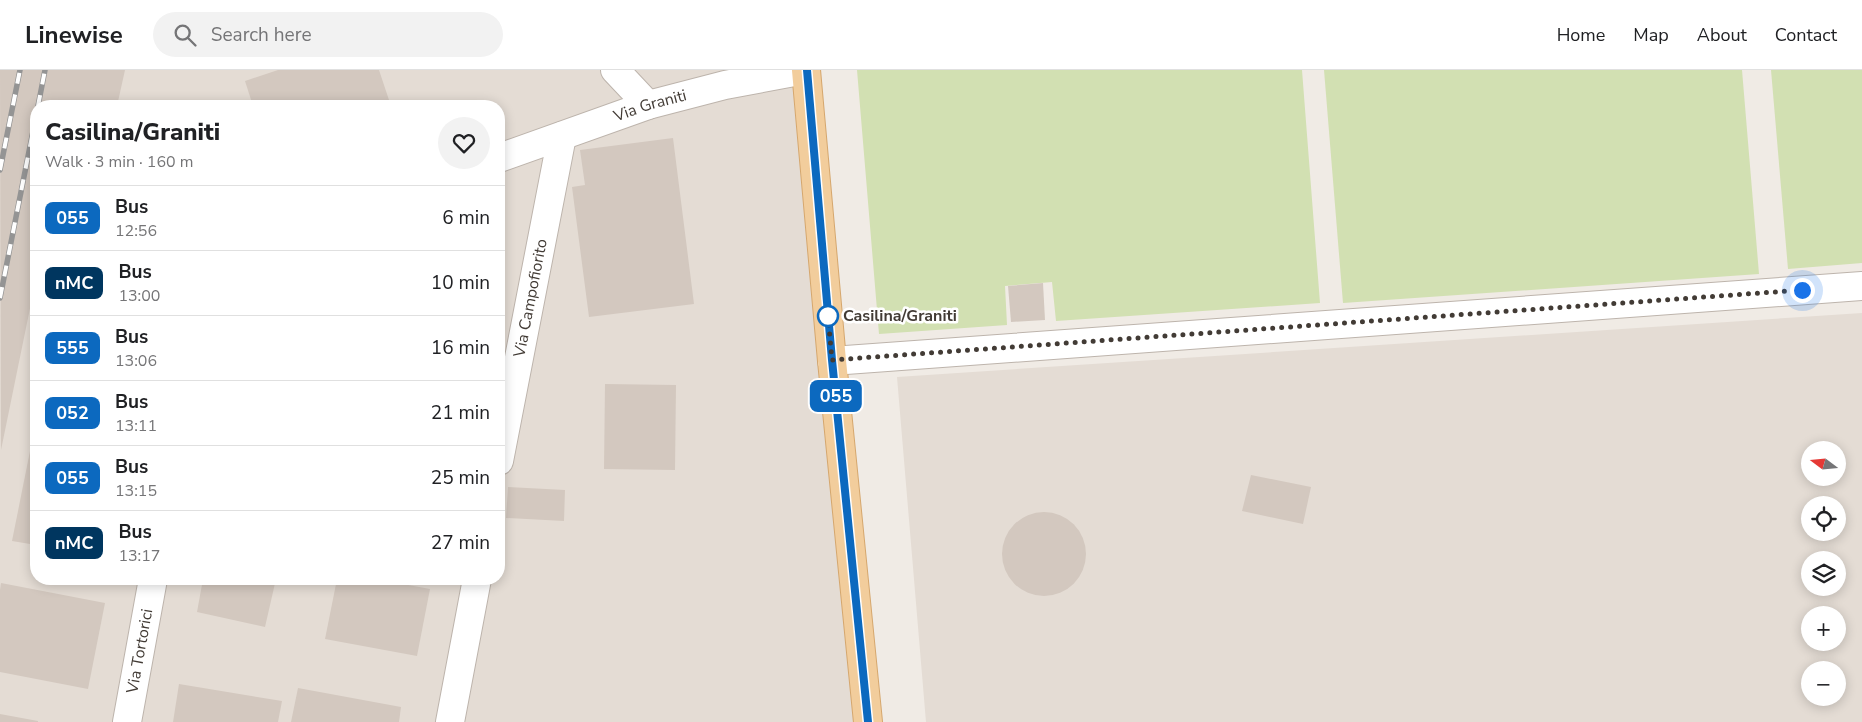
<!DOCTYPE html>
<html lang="en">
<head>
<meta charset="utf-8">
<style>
  body { margin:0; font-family:"Nunito Sans",sans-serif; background:#f2f2f2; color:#202124; height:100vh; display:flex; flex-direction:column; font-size:19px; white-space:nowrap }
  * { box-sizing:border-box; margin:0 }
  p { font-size:16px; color:#757577 }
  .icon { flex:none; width:28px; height:28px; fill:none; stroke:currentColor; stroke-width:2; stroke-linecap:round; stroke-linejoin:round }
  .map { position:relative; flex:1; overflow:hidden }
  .sheet { position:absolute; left:30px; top:30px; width:475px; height:485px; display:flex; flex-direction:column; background:#fff; border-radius:20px; box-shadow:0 2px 12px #0003 }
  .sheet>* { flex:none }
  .badge { padding:0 10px; border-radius:8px; font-size:18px; line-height:32px }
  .needle { width:32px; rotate:286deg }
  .tools { position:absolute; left:1801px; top:371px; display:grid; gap:10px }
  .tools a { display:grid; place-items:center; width:45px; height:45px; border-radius:50%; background:#fff; box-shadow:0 2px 12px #0003; font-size:25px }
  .you { position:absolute; width:25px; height:25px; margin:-12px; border:4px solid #fff; border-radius:50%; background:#1a73e8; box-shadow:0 0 0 8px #1a73e833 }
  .map>.badge { position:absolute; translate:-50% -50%; box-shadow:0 0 0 2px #fff }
  .round { display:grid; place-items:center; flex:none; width:52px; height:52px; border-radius:26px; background:#f2f2f2 }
  .summary { display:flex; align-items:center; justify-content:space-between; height:85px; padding:0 15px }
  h1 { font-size:24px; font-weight:800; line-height:38px }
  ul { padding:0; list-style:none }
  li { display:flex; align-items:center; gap:15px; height:65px; padding:0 15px; border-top:1px solid #e0e0e0 }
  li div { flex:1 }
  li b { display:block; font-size:19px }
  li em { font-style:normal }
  li .badge { min-width:55px; font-weight:700; text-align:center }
  header { display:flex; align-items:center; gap:30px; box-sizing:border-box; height:70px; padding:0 25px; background:#fff; border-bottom:1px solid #e0e0e0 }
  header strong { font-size:24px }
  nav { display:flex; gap:28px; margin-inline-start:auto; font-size:18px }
  .search { width:350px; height:45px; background:#f2f2f2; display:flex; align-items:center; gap:12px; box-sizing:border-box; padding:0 18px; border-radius:28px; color:#757577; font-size:19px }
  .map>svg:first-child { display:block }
  .residential { fill:#e4dcd4; fill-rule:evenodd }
  .green { fill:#d2e0b2 }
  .building { fill:#d3c8bf }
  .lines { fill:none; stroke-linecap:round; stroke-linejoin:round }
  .minor-casing { stroke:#bdb4ac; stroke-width:30 }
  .primary-casing { stroke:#d5a76e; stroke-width:30 }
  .minor { stroke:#fff; stroke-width:28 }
  .primary { stroke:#f2cd9c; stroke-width:28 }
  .rail-casing { stroke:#949494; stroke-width:5.5 }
  .rail { stroke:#fff; stroke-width:4; stroke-dasharray:11; stroke-linecap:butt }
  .line-casing { stroke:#fff; stroke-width:11 }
  .line { stroke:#0c69bf; stroke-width:8 }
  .walk { stroke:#423b35; stroke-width:5; stroke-dasharray:0 9 }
  .stop-dot { fill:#fff; stroke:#0c69bf; stroke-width:2.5 }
  .labels { text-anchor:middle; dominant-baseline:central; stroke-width:5; stroke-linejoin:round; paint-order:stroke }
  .street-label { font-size:16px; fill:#423b35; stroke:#fff }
  .stop-label { font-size:16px; font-weight:bold; fill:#423b35; stroke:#fff; text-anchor:start }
</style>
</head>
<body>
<header>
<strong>Linewise</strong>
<div class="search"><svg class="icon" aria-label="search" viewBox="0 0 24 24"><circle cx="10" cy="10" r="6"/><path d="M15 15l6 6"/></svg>Search here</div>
<nav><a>Home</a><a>Map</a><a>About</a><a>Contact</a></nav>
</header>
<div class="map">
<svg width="1862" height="652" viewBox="0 0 1862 652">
  <rect width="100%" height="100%" fill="#f0ebe5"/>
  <!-- residential -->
  <g class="residential">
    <path d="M0,0H806L868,652H0ZM36,36H499V509H36Z"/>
    <path d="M1862,243V652H926L897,307ZM1810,380H1838V408H1810ZM1810,435H1838V462H1810ZM1810,490H1838V518H1810ZM1810,545H1838V572H1810ZM1810,600H1838V628H1810Z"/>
  </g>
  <!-- green -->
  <g class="green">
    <path d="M857,0H1302L1320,233L1056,251L1052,212L1005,216L1007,255L879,264Z"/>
    <path d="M1324,0H1742L1759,204L1343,233Z"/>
    <path d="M1771,0H1862V193L1788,199Z"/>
  </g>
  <!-- building -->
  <g class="building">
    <path d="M0,0H125L117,36H36V209L1,380Z"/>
    <path d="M278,0H379L391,36H253L245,11Z"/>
    <path d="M673,68L694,234L589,247L572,117L585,115L580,80Z"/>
    <path d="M1043,213L1045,250L1011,252L1008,216Z"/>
    <path d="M605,314L676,315L675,400L604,399Z"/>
    <path d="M30,381L36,382V475L12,471Z"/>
    <path d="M1251,405L1311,417L1303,454L1242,441Z"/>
    <path d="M508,417L565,420L564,451L506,448Z"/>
    <circle cx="1044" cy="484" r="42"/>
    <path d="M203,509H276L265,557L197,542Z"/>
    <path d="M337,509H376L430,519L417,586L325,569Z"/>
    <path d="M1,513L105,533L88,619L0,602V520Z"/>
    <path d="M179,614L282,631L278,652H173Z"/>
    <path d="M298,618L401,637L399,652H291Z"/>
    <path d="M0,644L38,651V652H0Z"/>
  </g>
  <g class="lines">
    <defs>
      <g id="minor">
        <path d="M615,0L648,35"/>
        <path id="s1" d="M499,88L648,35L725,15L805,0"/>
        <path d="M832,291L1862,216"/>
        <path id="s2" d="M499,391L562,66"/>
        <path id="s3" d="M127,652L153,509"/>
        <path d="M450,652L477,509"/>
      </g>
      <path id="primary" d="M806,0L832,291L868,652"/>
    </defs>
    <!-- minor casing -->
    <use href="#minor" class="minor-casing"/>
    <!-- primary casing -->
    <use href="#primary" class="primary-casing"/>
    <!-- minor -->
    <use href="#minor" class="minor"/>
    <!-- primary -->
    <use href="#primary" class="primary"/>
    <defs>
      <g id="rail">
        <path d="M38,36L45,0"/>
        <path d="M0,100L20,0"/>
        <path d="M0,228L36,46"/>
      </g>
    </defs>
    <!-- rail casing -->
    <use href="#rail" class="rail-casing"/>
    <!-- rail -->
    <use href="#rail" class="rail"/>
  </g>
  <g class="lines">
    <defs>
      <path id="line" d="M807,0L832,290L868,652"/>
    </defs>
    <!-- line casing -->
    <use href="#line" class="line-casing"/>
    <!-- line -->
    <use href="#line" class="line"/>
    <!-- walk -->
    <path class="walk" d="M828,246L832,290L1802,220"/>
  </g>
  <!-- markers -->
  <circle class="stop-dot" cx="828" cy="246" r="10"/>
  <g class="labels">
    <!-- street labels -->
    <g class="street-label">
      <text stroke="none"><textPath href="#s1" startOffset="160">Via Graniti</textPath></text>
      <text stroke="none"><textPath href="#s2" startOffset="166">Via Campofiorito</textPath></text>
      <text stroke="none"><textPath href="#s3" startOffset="72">Via Tortorici</textPath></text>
    </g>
    <!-- stop labels -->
    <g class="stop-label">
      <text x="843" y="246">Casilina/Graniti</text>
    </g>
  </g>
</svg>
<div class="tools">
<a><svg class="needle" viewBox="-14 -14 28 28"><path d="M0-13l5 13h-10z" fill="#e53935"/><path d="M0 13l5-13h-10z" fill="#757577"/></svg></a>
<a><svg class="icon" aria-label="locate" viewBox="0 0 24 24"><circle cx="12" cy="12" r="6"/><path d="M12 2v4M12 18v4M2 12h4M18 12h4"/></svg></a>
<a><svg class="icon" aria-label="layers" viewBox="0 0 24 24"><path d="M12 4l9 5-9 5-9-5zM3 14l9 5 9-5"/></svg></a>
<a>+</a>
<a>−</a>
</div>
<div class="you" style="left:1802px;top:220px"></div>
<b class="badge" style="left:836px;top:326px;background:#0c69bf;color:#fff">055</b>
<section class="sheet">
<div class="summary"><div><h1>Casilina/Graniti</h1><p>Walk · 3 min · 160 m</p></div><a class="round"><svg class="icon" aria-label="heart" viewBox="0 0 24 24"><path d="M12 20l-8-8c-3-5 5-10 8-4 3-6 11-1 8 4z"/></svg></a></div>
<ul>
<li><span class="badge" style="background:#0c69bf;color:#fff">055</span><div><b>Bus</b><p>12:56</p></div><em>6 min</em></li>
<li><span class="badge" style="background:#00365f;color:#fff">nMC</span><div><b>Bus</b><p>13:00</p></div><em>10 min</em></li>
<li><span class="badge" style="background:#0c69bf;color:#fff">555</span><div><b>Bus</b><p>13:06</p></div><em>16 min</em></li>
<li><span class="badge" style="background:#0c69bf;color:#fff">052</span><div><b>Bus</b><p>13:11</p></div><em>21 min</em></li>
<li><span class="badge" style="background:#0c69bf;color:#fff">055</span><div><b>Bus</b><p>13:15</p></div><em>25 min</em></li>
<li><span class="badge" style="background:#00365f;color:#fff">nMC</span><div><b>Bus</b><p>13:17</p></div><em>27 min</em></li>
</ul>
</section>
</div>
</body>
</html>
